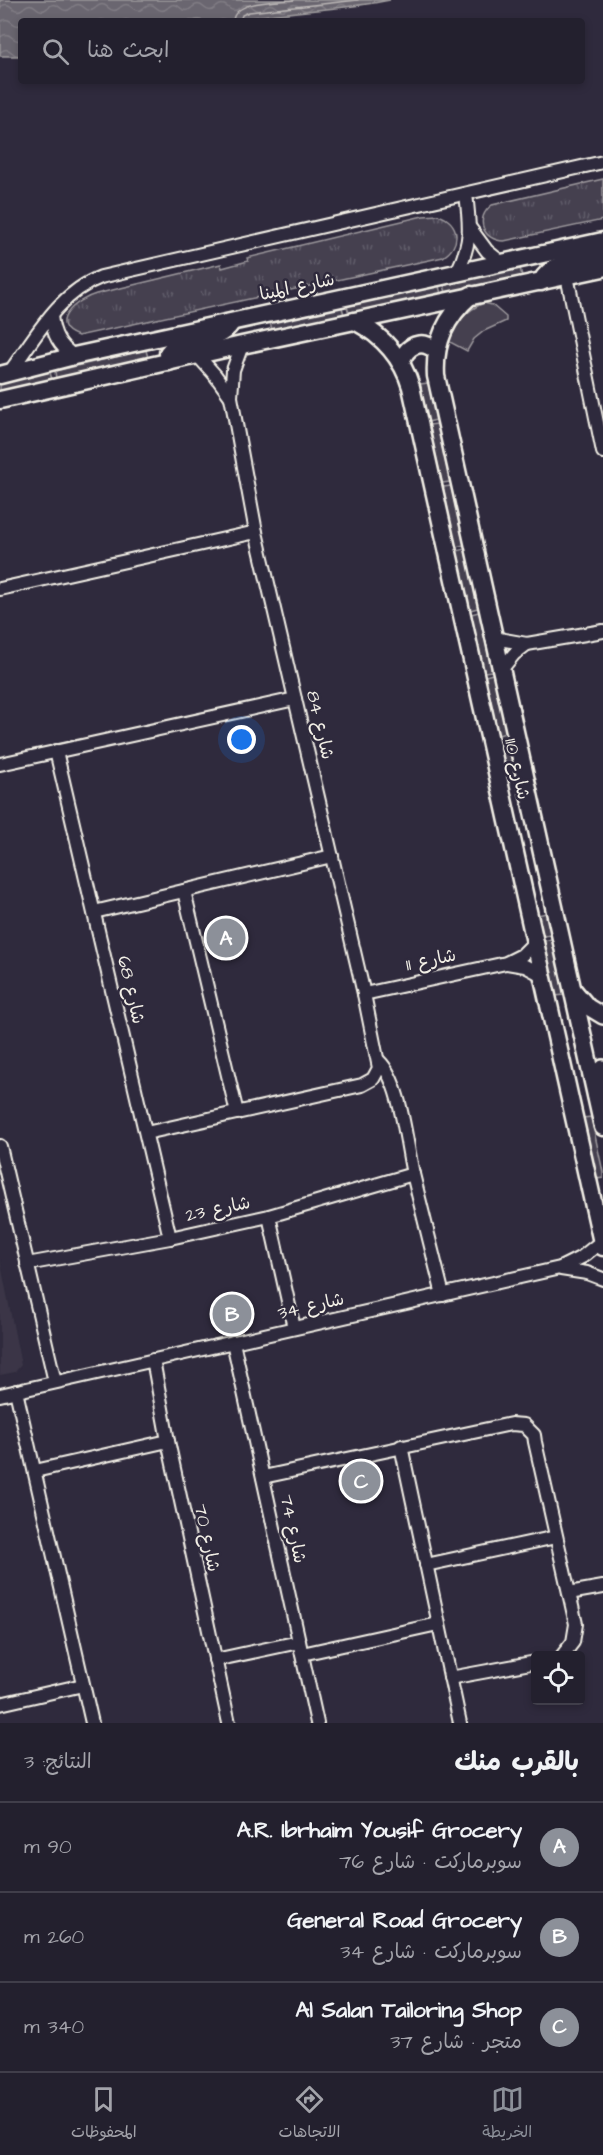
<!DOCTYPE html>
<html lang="ar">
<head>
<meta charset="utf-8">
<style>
	body { margin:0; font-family:"Architects Daughter","Playpen Sans Arabic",sans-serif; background:#2b2836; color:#f1f3f6; direction:rtl }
	.controls { position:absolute; right:18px; bottom:18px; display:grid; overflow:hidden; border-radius:6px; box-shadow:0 3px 9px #0003 }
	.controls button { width:54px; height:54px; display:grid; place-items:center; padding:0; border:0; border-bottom:2px solid #403e4a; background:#23202e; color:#f1f3f6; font:30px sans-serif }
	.you { position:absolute; left:242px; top:740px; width:21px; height:21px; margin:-15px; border:4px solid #fff; border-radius:50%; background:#1a73e8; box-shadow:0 0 0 9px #1a73e833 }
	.badge { display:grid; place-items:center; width:39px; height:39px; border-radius:50%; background:#8c9099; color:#fff; font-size:20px; font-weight:700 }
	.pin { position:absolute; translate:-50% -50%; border:3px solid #fff; box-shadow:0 2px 6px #0006 }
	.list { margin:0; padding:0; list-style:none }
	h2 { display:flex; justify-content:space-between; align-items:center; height:78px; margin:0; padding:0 24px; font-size:26px }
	h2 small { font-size:20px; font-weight:400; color:#a3a3aa }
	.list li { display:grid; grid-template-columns:39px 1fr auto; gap:18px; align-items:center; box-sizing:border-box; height:90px; padding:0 24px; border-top:2px solid #403e4a }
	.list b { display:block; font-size:22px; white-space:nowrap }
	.list p { margin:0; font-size:20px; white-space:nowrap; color:#a3a3aa }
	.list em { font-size:20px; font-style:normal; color:#a3a3aa }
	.icon { flex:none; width:33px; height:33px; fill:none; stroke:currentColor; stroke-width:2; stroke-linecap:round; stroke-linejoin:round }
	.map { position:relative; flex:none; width:603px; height:1723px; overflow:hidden; direction:ltr }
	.search { position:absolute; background:#23202e; box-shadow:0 3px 9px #0003; left:18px; right:18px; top:18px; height:66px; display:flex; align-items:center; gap:15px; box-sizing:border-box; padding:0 21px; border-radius:6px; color:#a3a3aa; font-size:22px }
	.sheet { height:348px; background:#23202e }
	nav { display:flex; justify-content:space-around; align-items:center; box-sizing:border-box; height:84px; border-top:2px solid #403e4a; background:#23202e; font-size:16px; color:#a3a3aa }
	nav a { display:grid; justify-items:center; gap:3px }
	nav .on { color:#8c9099 }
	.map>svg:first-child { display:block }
	.built { fill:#3b3647 }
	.grass { fill:#454050; stroke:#9c989c; stroke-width:1.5 }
	.park { fill:url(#park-tufts); stroke:#9c989c; stroke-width:1.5 }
	.water { fill:url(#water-waves); stroke:#a19ea0; stroke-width:1.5 }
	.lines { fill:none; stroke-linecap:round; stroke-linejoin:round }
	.shore { stroke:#bdb9b8; stroke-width:1.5 }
	.minor-casing { stroke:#f4f1e8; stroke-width:16 }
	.tertiary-casing { stroke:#f4f1e8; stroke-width:20 }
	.secondary-casing { stroke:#f4f1e8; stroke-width:21 }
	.minor { stroke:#2f2a3d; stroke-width:12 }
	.tertiary { stroke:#2f2a3d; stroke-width:15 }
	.secondary { stroke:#2f2a3d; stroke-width:16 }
	.labels { text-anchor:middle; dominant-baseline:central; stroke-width:5; stroke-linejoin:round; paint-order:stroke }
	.street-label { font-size:18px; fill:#f4f1e8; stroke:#2f2a3d }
</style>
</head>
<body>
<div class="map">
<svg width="603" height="1723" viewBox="0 0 603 1723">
	<defs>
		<pattern id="park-tufts" width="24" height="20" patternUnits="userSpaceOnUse" patternTransform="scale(1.5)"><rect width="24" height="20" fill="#454050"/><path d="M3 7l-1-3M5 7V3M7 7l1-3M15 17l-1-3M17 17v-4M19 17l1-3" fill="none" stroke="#605c69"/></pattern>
		<pattern id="water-waves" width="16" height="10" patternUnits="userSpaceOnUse" patternTransform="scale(1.5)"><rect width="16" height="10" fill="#6a6670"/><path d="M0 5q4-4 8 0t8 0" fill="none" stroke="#807c84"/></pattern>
	</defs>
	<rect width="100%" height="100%" fill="#2f2a3d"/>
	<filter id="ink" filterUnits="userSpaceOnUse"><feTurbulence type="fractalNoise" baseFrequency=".0167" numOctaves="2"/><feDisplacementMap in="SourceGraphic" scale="12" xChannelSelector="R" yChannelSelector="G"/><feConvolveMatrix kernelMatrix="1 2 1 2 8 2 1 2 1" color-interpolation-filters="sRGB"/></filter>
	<g filter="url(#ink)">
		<path class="built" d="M0,1260L21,1365L15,1372L0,1375Z"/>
		<g class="grass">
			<path d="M520,268L522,276L446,293L444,285Z"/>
			<path d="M439,286L441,294L349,314L347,306Z"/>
			<path d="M484,303L492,305L506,317V321L484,331L474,339L467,351L448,341C455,324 466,310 484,303Z"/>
			<path d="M342,307L344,315L272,330L270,322Z"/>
			<path d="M146,350L148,358L56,379L55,371Z"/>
			<path d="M50,372L52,380L0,391V383Z"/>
			<path d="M428,383L436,420L428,422L420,384Z"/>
			<path d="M437,424L450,482L442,483L429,425Z"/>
			<path d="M451,486L464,545L456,547L443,487Z"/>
			<path d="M465,549L478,608L470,610L457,551Z"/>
			<path d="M479,612L492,671L484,672L471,614Z"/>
			<path d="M493,674L506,733L498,735L485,676Z"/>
			<path d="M506,737L512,762L504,764L499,738Z"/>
			<path d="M546,913L551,935L543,936L538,915Z"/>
			<path d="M552,939L564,995L556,996L544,941Z"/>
			<path d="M591,1117L603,1172V1178L597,1179L583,1118Z"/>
		</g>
		<g class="park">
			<path d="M603,179V220L504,241C483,241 474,218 492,205Z"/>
			<path d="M438,215C460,222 462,245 443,257L78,336C45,324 78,299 96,294L221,264L222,268L248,261L247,258L423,216Z"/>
		</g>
		<path class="water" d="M0,0H390C338,11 285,10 233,21H21V56H0Z"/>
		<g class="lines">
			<g class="shore">
				<path d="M233,21C234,0 276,2 294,0"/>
				<path d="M240,21L242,15L249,12L358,0"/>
			</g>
			<defs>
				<g id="minor">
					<path d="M470,228L487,251L502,263"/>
					<path d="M457,272C472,242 470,226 466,194"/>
					<path d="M567,276L603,452"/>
					<path d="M51,316C53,334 59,346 74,356"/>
					<path d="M198,356L215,375L231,397"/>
					<path d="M9,373C35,338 58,293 101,277L603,162"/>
					<path d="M0,589L256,532"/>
					<path d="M494,638L527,644L603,631"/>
					<path d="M501,670L514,654L527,644"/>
					<path d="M56,751L170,1238"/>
					<path d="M0,764L295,699"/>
					<path d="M184,891L237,1113"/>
					<path d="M94,912L332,856"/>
					<path d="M507,963L525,966L542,975"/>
					<path d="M364,994L506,963L522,955L535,942"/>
					<path d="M379,1061C401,1082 406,1143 413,1174C423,1215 433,1255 443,1295"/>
					<path d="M146,1133L362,1085L373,1079L379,1068L364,994L256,532L231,397L233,370L242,345"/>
					<path d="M0,1146L55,1382"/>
					<path d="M269,1216L294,1328"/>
					<path d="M27,1264L170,1238L269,1216L413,1174"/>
					<path d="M561,1269L587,1273L603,1279"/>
					<path d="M233,1342L317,1723"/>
					<path d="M153,1360L168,1441L229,1723"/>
					<path d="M16,1391L92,1723"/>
					<path d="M0,1395L560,1268L582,1257L602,1241"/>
					<path d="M401,1446L460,1723"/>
					<path d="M35,1471L168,1441"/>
					<path d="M263,1477L511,1424L524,1425L534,1435L535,1442L576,1624L573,1642L562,1656"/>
					<path d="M426,1565L556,1537"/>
					<path d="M569,1593L603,1587"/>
					<path d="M302,1654L438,1624"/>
					<path d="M215,1660L299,1642"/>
					<path d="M450,1678L536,1662"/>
					<path d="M0,1704L83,1685"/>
				</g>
				<g id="tertiary">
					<path d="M572,988L588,1007L603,1016"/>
					<path d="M596,1096L603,1068"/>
				</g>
				<g id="secondary">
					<path d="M541,282C552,260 582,260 603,256"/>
					<path d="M471,295C446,317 434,342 436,376L603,1127"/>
					<path d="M355,321C383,336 402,357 411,387L603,1247"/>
					<path d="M169,362L168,353C181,335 215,348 232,322"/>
					<path d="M401,363C406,345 422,338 436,351"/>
					<path d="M0,375L74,356L603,241"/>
					<path d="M0,400L242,345L603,268"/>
				</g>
			</defs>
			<use href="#minor" class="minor-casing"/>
			<use href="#tertiary" class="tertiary-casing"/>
			<use href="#secondary" class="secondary-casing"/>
			<use href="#minor" class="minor"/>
			<use href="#tertiary" class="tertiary"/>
			<use href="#secondary" class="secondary"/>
		</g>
	</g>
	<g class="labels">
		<g class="street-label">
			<text transform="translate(297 287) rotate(-12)">شارع المينا</text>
			<text transform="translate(320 725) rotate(77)">شارع 84</text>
			<text transform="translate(517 769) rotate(77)">شارع 110</text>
			<text transform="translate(431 960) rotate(-12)">شارع 11</text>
			<text transform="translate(131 990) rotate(77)">شارع 68</text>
			<text transform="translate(218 1209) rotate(-12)">شارع 23</text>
			<text transform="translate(311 1306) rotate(-13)">شارع 34</text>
			<text transform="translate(293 1529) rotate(78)">شارع 74</text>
			<text transform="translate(207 1538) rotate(78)">شارع 70</text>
		</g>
	</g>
</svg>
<div class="controls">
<button><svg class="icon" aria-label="locate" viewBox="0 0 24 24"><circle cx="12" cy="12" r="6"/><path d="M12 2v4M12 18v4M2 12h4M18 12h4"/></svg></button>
</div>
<div class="you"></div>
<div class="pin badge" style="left:226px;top:938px">A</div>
<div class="pin badge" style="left:232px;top:1314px">B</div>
<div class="pin badge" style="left:361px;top:1481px">C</div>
<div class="search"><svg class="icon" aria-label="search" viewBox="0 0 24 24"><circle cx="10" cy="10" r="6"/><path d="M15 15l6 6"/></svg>ابحث هنا</div>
</div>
<section class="sheet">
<h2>بالقرب منك<small>النتائج: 3</small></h2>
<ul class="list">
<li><span class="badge">A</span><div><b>A.R. Ibrhaim Yousif Grocery</b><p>سوبرماركت · شارع 76</p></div><em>90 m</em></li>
<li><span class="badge">B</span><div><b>General Road Grocery</b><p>سوبرماركت · شارع 34</p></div><em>260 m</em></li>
<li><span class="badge">C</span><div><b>Al Salan Tailoring Shop</b><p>متجر · شارع 37</p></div><em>340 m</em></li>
</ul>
</section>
<nav>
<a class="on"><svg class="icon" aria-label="map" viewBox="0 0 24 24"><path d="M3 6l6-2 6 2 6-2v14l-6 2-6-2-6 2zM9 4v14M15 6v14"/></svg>الخريطة</a>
<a><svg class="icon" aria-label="directions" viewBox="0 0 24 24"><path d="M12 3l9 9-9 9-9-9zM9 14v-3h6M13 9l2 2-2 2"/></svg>الاتجاهات</a>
<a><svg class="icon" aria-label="saved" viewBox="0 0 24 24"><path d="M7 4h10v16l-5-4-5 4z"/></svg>المحفوظات</a>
</nav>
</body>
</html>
